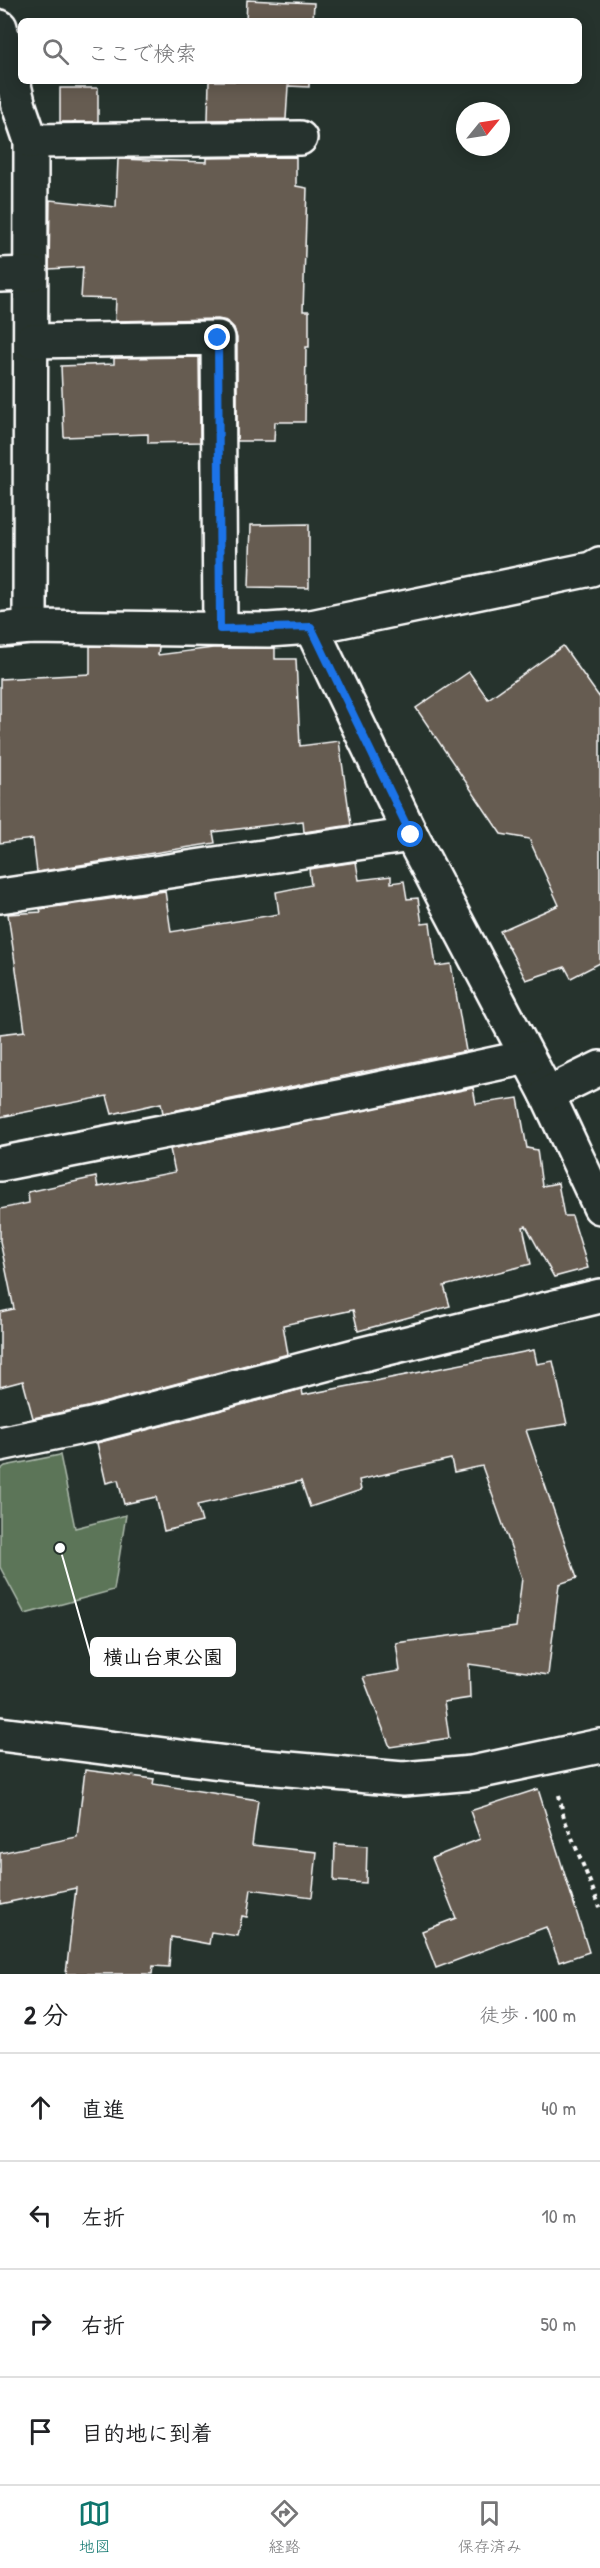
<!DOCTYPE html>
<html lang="ja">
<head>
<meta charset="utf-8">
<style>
	body { margin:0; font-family:"Patrick Hand","Klee One",sans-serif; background:#f6f6f6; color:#202124 }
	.compass { position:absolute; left:456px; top:102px; width:54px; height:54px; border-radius:50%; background:#fff; box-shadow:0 3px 15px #0003; rotate:60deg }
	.stop { position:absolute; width:18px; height:18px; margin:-14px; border:4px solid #1a73e8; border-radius:50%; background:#fff }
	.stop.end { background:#1a73e8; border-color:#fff; box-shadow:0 2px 6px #0008 }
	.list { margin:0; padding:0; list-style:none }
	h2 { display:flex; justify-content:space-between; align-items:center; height:78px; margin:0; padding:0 24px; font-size:26px }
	h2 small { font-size:20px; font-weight:400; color:#757577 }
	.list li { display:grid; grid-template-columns:39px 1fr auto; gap:18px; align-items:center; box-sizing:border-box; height:108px; padding:0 24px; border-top:2px solid #e0e0e0 }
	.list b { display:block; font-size:22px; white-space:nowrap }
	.list em { font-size:20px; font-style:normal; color:#757577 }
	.icon { flex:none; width:33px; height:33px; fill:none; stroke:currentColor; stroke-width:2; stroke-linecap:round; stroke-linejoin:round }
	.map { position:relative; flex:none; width:600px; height:1974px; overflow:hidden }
	.search { position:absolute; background:#fff; box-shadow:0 3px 15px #0003; left:18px; right:18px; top:18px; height:66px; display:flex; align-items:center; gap:15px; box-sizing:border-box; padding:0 21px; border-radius:9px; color:#757577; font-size:22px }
	.sheet { height:510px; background:#fff }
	nav { display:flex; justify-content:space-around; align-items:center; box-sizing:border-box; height:84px; border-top:2px solid #e0e0e0; background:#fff; font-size:16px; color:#757577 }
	nav a { display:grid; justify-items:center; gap:3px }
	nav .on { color:#0f766e }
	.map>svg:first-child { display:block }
	.green { fill:#5b7459; stroke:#adbaac; stroke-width:1.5 }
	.building { fill:#665b51; stroke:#fff; stroke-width:1.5 }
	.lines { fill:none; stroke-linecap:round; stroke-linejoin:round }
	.street-casing { stroke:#fff; stroke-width:38 }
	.path { stroke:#fff; stroke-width:4; stroke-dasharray:4.5 4.5; stroke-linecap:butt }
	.street { stroke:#26332d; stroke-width:33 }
	.route { stroke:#1a73e8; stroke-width:8 }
	.leader { fill:none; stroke:#fff; stroke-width:2 }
	.callout-dot { fill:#fff; stroke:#26332d; stroke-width:2 }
	.callout { fill:#fff; stroke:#fff; stroke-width:2 }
	.callout-label { font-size:20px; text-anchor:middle; font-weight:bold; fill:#111 }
</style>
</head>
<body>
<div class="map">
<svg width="600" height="1974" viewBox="0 0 600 1974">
	<rect width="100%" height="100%" fill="#26332d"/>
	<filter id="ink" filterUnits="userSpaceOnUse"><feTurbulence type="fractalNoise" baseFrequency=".0167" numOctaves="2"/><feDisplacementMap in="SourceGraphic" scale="12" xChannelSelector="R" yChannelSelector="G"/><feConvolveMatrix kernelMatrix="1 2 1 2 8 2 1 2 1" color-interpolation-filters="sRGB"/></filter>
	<g filter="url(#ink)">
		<path class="green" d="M60,1455L75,1528L126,1515L114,1590L25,1614L0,1567V1470L5,1466Z"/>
		<g class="building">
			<path d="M247,0L314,3L313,21H246Z"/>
			<path d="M209,81H309V87L288,86L286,119L208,120Z"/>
			<rect x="60" y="88" width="38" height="34"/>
			<path d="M296,157V186L307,188L303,311H309V347H306L305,422H275L274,441H237V338L234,328L227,321L218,319L115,321L116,299L81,298L83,267L49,269L50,200L116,207L118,159L207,162V158Z"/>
			<path d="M199,357L200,442L148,443V434L64,437L61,366L114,364V358Z"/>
			<path d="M309,524V588L249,587L251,525Z"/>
			<path d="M90,646L159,647L158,655L213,648H275V659H296L300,746L339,741L351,825L304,832L303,821L213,832L215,843L37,872L33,839L0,843V679L90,674Z"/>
			<path d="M563,646L600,698V963L571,978L565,967L526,980L500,931L559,905L529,839L501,834L416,708L469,672L488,699Z"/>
			<path d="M356,862L359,880L391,876V883L404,881L407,899L418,898L422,924L430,923L436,966L451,964L466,1051L163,1113L161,1103L112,1114L107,1096L0,1117V1034L25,1031L8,914L41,912L40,909L165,891L171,932L279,914L276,892L311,885L309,869Z"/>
			<path d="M473,1088L476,1104L518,1098L527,1148L537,1150L542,1186L558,1183L564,1216H572L588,1268L554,1277L526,1226L523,1227L531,1264L444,1286L450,1306L358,1331L353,1310L283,1325L288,1354L88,1407L33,1418L23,1381L0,1387V1312L14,1309L0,1241V1209L29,1203L28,1192L96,1177L98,1187L175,1172L170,1149Z"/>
			<path d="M534,1350L537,1364L553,1361L567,1424L526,1430L577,1578L559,1584L548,1675L469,1664L470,1698L444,1702L449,1738L390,1747L363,1677L400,1671L396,1643L516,1627L522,1578L482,1466L454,1472L451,1459L359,1480L361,1490L310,1507L301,1481L197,1505L202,1522L164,1531L156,1497L124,1504L118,1480L106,1483L97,1443L302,1389L303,1395Z"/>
			<path d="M85,1770L154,1779L153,1784L258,1800L252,1845L317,1852L312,1897L251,1889L247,1917L242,1916L238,1936L211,1932L209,1944L171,1937L169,1967L153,1966L152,1974H66L76,1888L0,1904V1853L77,1837Z"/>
			<path d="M538,1789L589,1952L559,1962L546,1927L436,1968L422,1931L456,1918L432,1858L480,1839L470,1811Z"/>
			<path d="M335,1844L367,1846L366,1883L334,1881Z"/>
		</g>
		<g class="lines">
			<defs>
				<g id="street">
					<path d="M0,27L19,106L31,141L30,627"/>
					<path d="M31,141L300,138"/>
					<path d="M0,275L31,274"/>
					<path d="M31,341L218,338L220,629"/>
					<path d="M311,627L411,835L547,1094L600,1207"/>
					<path d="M0,630L30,627L268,630L311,627L591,569L600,564"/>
					<path d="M0,896L411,835"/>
					<path d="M547,1094L600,1068"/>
					<path d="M0,1164L364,1092L527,1057"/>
					<path d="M0,1444L92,1425L359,1355L600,1296"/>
					<path d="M0,1734L243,1765L403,1779L472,1773L600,1746"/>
				</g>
			</defs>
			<use href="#street" class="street-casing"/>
			<path class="path" d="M559,1795L564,1818L600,1907"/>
			<use href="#street" class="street"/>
		</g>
	</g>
	<g class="lines" filter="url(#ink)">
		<path class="route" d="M218,338L220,629L311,627L411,835"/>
	</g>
	<path class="leader" d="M60 1548L91 1657"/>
	<circle class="callout-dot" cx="60" cy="1548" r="6"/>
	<rect class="callout" x="91" y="1638" width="144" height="38" rx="6"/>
	<g class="callout-label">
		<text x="163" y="1664">横山台東公園</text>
	</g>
</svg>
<svg class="compass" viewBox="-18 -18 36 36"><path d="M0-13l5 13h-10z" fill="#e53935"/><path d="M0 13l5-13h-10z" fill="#757577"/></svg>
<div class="stop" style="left:411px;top:835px"></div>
<div class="stop end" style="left:218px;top:338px"></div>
<div class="search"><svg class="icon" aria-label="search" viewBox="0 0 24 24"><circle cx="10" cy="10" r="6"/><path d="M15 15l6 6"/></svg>ここで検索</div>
</div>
<section class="sheet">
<h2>2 分<small>徒歩 · 100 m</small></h2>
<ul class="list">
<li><svg class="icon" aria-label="ahead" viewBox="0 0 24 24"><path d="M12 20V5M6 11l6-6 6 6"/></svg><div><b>直進</b></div><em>40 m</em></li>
<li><svg class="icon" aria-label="left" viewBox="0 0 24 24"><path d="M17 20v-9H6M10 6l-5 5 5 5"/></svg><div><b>左折</b></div><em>10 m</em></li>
<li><svg class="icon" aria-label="right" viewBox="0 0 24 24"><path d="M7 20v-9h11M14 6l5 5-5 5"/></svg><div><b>右折</b></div><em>50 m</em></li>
<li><svg class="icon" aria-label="arrive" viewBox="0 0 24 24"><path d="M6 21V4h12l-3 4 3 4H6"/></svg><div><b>目的地に到着</b></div></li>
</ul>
</section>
<nav>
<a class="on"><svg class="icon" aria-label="map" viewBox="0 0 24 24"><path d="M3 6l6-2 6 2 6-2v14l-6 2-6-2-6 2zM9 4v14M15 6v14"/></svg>地図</a>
<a><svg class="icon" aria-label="directions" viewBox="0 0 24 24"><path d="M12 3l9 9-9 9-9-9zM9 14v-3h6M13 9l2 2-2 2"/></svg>経路</a>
<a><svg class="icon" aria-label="saved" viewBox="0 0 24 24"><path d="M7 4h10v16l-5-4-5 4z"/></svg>保存済み</a>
</nav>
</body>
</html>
